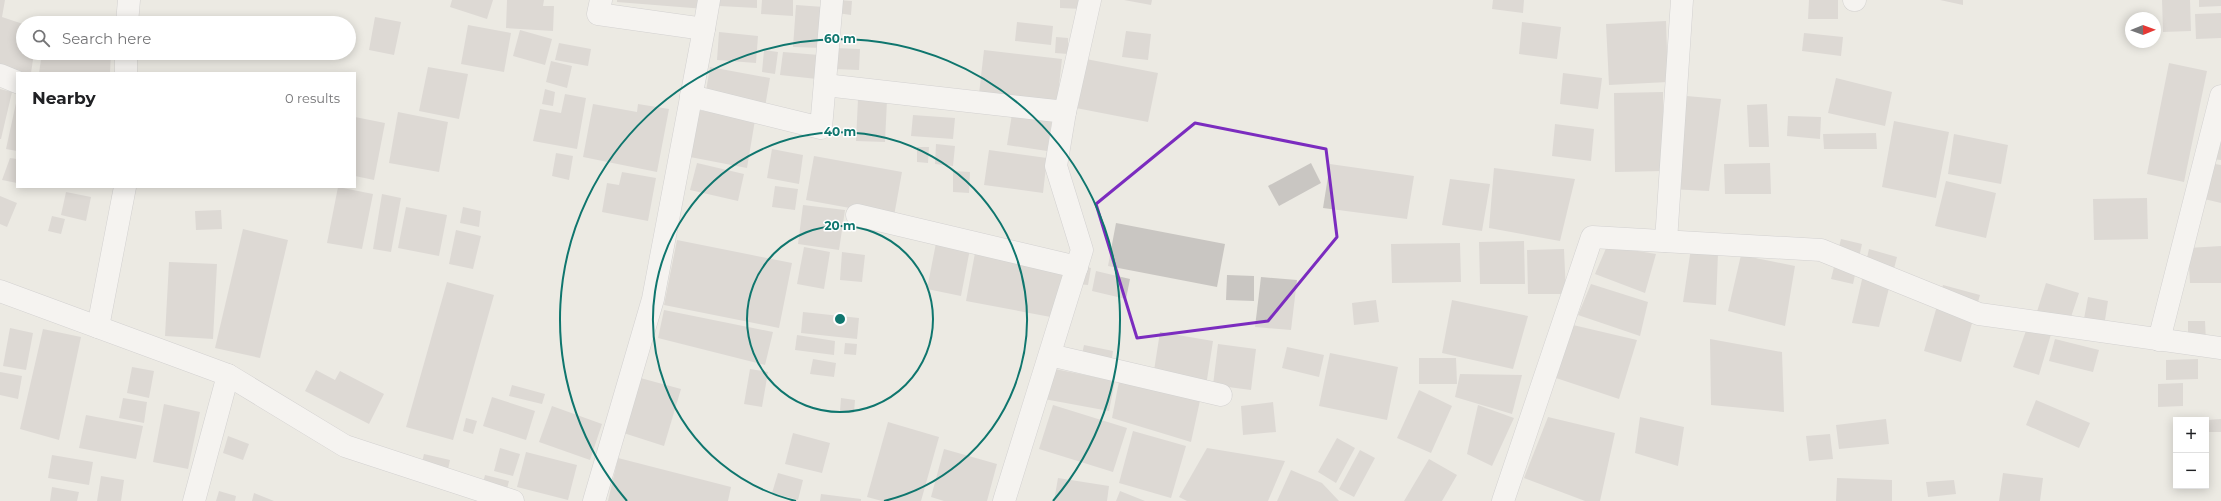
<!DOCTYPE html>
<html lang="en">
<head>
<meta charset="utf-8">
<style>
	body { margin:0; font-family:Montserrat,sans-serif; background:#f2f2f2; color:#202124 }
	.controls { position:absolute; right:12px; bottom:12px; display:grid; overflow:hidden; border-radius:0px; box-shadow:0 2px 10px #0003 }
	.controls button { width:36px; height:36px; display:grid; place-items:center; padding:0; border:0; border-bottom:1px solid #e0e0e0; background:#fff; color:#202124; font:20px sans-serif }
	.compass { position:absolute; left:2125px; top:12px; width:36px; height:36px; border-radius:50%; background:#fff; box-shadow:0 2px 10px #0003; rotate:89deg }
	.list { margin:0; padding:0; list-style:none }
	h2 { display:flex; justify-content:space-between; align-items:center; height:52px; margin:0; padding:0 16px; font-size:17px }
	h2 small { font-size:13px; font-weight:400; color:#757577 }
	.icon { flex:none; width:22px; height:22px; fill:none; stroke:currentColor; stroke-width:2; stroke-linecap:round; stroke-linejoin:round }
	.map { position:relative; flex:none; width:2221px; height:501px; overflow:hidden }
	.search { position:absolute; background:#fff; box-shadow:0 2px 10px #0003; left:16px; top:16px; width:340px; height:44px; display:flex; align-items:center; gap:10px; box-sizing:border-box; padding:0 14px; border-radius:22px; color:#757577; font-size:15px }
	.panel { position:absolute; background:#fff; box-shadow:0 2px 10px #0003; left:16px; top:72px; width:340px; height:116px; border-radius:0px }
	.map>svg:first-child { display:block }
	.building { fill:#c9c6c2 }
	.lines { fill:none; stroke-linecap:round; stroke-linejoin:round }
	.minor-casing { stroke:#b3b5b9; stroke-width:23 }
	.minor { stroke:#fff; stroke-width:22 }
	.marked { fill:none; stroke:#7b2cbf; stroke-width:3; stroke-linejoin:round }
	.ring { fill:none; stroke:#0f766e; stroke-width:2 }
	.centre { fill:#0f766e; stroke:#fff; stroke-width:2 }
	.ring-label { font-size:12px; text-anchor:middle; font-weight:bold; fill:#0f766e; stroke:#fff; stroke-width:3; stroke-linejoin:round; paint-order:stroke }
</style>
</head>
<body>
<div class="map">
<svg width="2221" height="501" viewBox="0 0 2221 501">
	<rect width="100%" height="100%" fill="#eceae3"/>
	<g class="building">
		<path d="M0,0H5L2,17L23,24V53H34L31,73L0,74Z"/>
		<path d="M452,0H493L487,19L450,7Z"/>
		<path d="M507,0H544L543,6H554L553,31L506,28Z"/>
		<path d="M617,0H705V9L617,2Z"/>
		<path d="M719,0H757V8L719,6Z"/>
		<path d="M762,0H793V16L761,14Z"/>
		<path d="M838,0L852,1L851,15L837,13Z"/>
		<path d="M1060,0H1083L1082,9L1060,8Z"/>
		<path d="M1124,0H1152L1151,5Z"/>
		<path d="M1493,0H1524L1523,13L1492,9Z"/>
		<path d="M1809,0H1838V19H1808Z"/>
		<path d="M1940,0H1963V5Z"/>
		<path d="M2162,0H2190L2191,31L2163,32Z"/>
		<path d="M2199,0H2221V6L2199,7Z"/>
		<path d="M796,5L824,7L822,48L793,47Z"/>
		<path d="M2221,13V38L2196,39L2195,14Z"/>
		<path d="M375,17L401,22L394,55L369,50Z"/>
		<path d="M1666,21L1668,82L1609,85L1606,24Z"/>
		<path d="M1017,22L1053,26L1051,45L1015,41Z"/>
		<path d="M1522,22L1561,27L1557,59L1519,54Z"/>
		<path d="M468,25L511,33L504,72L461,64Z"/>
		<path d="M520,30L552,39L545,65L513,56Z"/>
		<path d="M1126,31L1151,34L1148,60L1122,57Z"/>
		<path d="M719,32L758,36L756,63L717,60Z"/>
		<path d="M1804,33L1843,37L1841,56L1802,51Z"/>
		<path d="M1056,37L1068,38V54L1055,53Z"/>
		<path d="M559,43L591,49L588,66L555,60Z"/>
		<path d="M835,48L860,49L859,70L834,69Z"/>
		<path d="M764,50L778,52L775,74L762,72Z"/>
		<path d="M984,50L1062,59L1057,103L979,94Z"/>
		<path d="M783,52L819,55L817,79L780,75Z"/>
		<path d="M42,53H111L110,73H39Z"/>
		<path d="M1086,59L1158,73L1148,122L1076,108Z"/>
		<path d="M551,61L572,66L567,88L546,82Z"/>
		<path d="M2169,63L2207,71L2184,182L2147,174Z"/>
		<path d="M428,67L468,74L459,119L419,111Z"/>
		<path d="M710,67L770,78L765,107L705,97Z"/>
		<path d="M1563,73L1602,78L1598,109L1560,104Z"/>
		<path d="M1836,78L1892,92L1885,126L1828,113Z"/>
		<path d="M0,89L12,92L1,139H0Z"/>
		<path d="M545,89L555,92L553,106L542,104Z"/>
		<path d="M1663,92V171L1615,172L1614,93Z"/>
		<path d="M565,94L586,98L577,149L533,141L540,109L561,113Z"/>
		<path d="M1675,95L1721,99L1709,191L1669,189Z"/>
		<path d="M858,99L887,100L885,142L856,141Z"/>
		<path d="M16,103H17V151L6,149Z"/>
		<path d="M593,104L637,112L638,104L669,109L657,172L583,157Z"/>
		<path d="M1767,104L1769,147H1749L1747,105Z"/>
		<path d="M698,110L755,120L747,168L690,157Z"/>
		<path d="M398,112L448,122L439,172L389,163Z"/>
		<path d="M1012,114L1052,120L1047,151L1007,145Z"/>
		<path d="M913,115L955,118L953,139L911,136Z"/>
		<path d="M1788,116L1821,117L1820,139L1787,136Z"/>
		<path d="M355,117L385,123L374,180L355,176Z"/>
		<path d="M2221,120V160L2212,159Z"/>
		<path d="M1894,121L1949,132L1936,198L1882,187Z"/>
		<path d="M1555,124L1594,129L1591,161L1552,156Z"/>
		<path d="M1876,133L1877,149H1824L1823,134Z"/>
		<path d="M1954,134L2008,145L2001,184L1948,174Z"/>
		<path d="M936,144L955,146L953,166L935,164Z"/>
		<path d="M917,147H929L928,163L917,162Z"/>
		<path d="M772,149L803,155L799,184L767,178Z"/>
		<path d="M989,150L1047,158L1043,193L984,185Z"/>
		<path d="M556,153L573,156L569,180L552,176Z"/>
		<path d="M814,156L902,172L894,216L806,200Z"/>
		<path d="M10,158L17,159V183L2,180Z"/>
		<path d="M697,163L744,174L738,201L690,190Z"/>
		<path d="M1311,163L1321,183L1279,206L1268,186Z"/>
		<path d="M1770,163L1771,194H1725L1724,164Z"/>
		<path d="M2209,163L2221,165V203L2200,198Z"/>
		<path d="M1330,164L1414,176L1407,219L1323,208Z"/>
		<path d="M1494,168L1575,179L1560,241L1489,228Z"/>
		<path d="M953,171L970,172L969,193L953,192Z"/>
		<path d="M622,172L656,178L648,221L602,212L607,183L619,185Z"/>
		<path d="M1450,179L1490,184L1482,231L1442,225Z"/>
		<path d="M1946,181L1996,193L1986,238L1935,226Z"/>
		<path d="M775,186L798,189L795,210L772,207Z"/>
		<path d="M338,187L373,194L362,249L327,243Z"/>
		<path d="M66,192L91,197L86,221L61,215Z"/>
		<path d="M382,194L401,198L391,252L373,249Z"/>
		<path d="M0,196L17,203L7,227L0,224Z"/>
		<path d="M2147,198L2148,239L2094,240L2093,199Z"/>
		<path d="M803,205L845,210L839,250L798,244Z"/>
		<path d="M406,207L447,215L439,256L398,248Z"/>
		<path d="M463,207L481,211L479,227L460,223Z"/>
		<path d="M221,210L222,229L196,230L195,211Z"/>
		<path d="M52,216L65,219L61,234L48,231Z"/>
		<path d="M1116,223L1225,244L1217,287L1108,266Z"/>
		<path d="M243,229L288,240L260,358L215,348Z"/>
		<path d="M456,230L481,236L473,269L449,264Z"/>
		<path d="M1841,239L1862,244L1853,284L1831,279Z"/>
		<path d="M677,240L792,263L779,328L664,305Z"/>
		<path d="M1524,241L1525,284H1480L1479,242Z"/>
		<path d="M936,243L970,249L961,296L927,289Z"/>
		<path d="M1460,243L1461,282L1392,283L1391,244Z"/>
		<path d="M1607,246L1656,254L1645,293L1595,274Z"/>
		<path d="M2221,246V283H2190L2188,248Z"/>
		<path d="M804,247L830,252L824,289L797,284Z"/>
		<path d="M1691,248L1718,253L1716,305L1683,302Z"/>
		<path d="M1564,249L1566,294H1528L1527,250Z"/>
		<path d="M1869,249L1897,257L1879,327L1852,323Z"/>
		<path d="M842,252L865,255L862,282L840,280Z"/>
		<path d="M975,253L1065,270L1056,318L966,301Z"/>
		<path d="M1741,255L1795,266L1785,326L1728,311Z"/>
		<path d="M169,262L217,264L213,339L165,336Z"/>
		<path d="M1081,266L1091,268L1088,285L1078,284Z"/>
		<path d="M1096,271L1130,279L1126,299L1092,291Z"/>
		<path d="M1227,275L1254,276V301L1226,300Z"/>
		<path d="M1261,277L1297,280L1291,330L1255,327Z"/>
		<path d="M447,282L494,295L453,440L406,427Z"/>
		<path d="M2046,283L2079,293L2066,332L2034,321Z"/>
		<path d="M1591,284L1648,302L1640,336L1578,315Z"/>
		<path d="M1943,285L1980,295L1961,362L1924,351Z"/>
		<path d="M2088,297L2108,301L2102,339L2081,335Z"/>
		<path d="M1376,300L1379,322L1354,325L1352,303Z"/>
		<path d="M1452,300L1528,316L1513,369L1442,353Z"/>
		<path d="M664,310L773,332L765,365L658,338Z"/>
		<path d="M803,312L859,318L857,339L801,333Z"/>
		<path d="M2188,321H2205L2206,342H2188Z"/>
		<path d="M1573,325L1637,340L1619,399L1556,378Z"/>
		<path d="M2028,325L2052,331L2039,375L2013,367Z"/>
		<path d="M10,328L33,333L26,370L3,366Z"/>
		<path d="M43,329L81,337L59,440L20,429Z"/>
		<path d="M1160,332L1213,341L1206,386L1153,377Z"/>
		<path d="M797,335L835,341L834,355L795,350Z"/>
		<path d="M1710,339L1782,352L1784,412L1711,405Z"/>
		<path d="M2055,339L2099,350L2093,372L2049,361Z"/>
		<path d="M845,343L857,344L856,355L844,354Z"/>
		<path d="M1218,344L1256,349L1251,390L1213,385Z"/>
		<path d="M1084,345L1113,351L1111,364L1081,359Z"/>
		<path d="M1287,347L1324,355L1319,377L1282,368Z"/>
		<path d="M1330,353L1398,367L1387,420L1319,406Z"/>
		<path d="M1419,358H1456L1457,384H1419Z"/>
		<path d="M813,359L836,363L834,377L810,374Z"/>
		<path d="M2198,359V379L2166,380V360Z"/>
		<path d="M132,367L154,371L149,398L127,393Z"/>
		<path d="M1050,368L1115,381L1109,411L1044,399Z"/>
		<path d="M750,369L768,372L762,407L744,404Z"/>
		<path d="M316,370L335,380L340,371L384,394L369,424L305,391Z"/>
		<path d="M0,372L22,376L18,399L0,395Z"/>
		<path d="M622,373L681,389L664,446L608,428Z"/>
		<path d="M1460,374L1522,375L1512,414L1455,397Z"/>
		<path d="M1120,376L1201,396L1191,442L1112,418Z"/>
		<path d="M2183,383V406L2158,407V384Z"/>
		<path d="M512,385L545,394L542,404L509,396Z"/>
		<path d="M1419,390L1452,406L1431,453L1397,438Z"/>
		<path d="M492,397L535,411L526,440L483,426Z"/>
		<path d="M123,398L147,402L144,423L119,418Z"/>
		<path d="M841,398L855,400L854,413L840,411Z"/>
		<path d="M2036,400L2090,423L2079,448L2026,425Z"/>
		<path d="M1273,402L1276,432L1243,435L1241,406Z"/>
		<path d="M164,404L200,412L188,469L153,462Z"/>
		<path d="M1053,405L1127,428L1113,472L1039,449Z"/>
		<path d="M1478,405L1514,418L1492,466L1467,454Z"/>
		<path d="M552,406L602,424L590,460L539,442Z"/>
		<path d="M86,415L143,426L136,459L79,448Z"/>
		<path d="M1548,417L1615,433L1600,501H1585L1524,478Z"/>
		<path d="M1640,417L1684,427L1678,466L1635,453Z"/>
		<path d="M466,418L477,421L473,434L463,431Z"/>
		<path d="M1886,419L1889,444L1839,449L1836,425Z"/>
		<path d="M2221,419V432H2206V420Z"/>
		<path d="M888,422L939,437L921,501H882L867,497Z"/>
		<path d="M1133,431L1186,446L1171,498L1119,483Z"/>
		<path d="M793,433L830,443L822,473L785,464Z"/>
		<path d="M1830,434L1833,459L1809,461L1806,436Z"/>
		<path d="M228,436L249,444L243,460L223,453Z"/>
		<path d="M1337,438L1355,448L1336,483L1318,472Z"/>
		<path d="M500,448L520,454L513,476L494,471Z"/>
		<path d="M1207,448L1285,461L1268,501H1187L1179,497Z"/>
		<path d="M944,449L997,464L987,501H944L931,497Z"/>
		<path d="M1360,450L1375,458L1354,497L1339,489Z"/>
		<path d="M526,452L577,465L568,500L517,487Z"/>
		<path d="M424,454L450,460L447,474L421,467Z"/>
		<path d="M52,455L93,462L89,485L48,478Z"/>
		<path d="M618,458L731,487L728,501H608Z"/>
		<path d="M1429,459L1457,475L1442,501H1404Z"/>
		<path d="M1291,470L1322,483L1339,501H1277Z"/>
		<path d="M778,473L803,480L798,500L772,493Z"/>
		<path d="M2003,473L2043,478L2040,501H1999Z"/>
		<path d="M485,475L509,481L506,493L482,487Z"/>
		<path d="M101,476L124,480L121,501H97Z"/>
		<path d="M1058,478L1109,486L1107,501H1054Z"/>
		<path d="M1837,478L1892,480V501H1836Z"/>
		<path d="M1954,480L1956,494L1928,497L1926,482Z"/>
		<path d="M52,487L79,492L77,501H50Z"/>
		<path d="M219,491L236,496L235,501H216Z"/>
		<path d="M1120,491L1145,501H1116Z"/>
		<path d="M254,493L274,501H252Z"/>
		<path d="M821,494L861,499V501H820Z"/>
	</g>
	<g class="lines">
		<defs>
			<g id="minor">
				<path d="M601,0L598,14L704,29L709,0"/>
				<path d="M1854,0H1855"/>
				<path d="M127,23L129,0"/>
				<path d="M126,73V53"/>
				<path d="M0,75L17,82"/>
				<path d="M825,85L1065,112L1090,0"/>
				<path d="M691,96L821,128L832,0"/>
				<path d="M857,215L1077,267"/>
				<path d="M1666,241L1682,0"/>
				<path d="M0,291L228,375L345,446L513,501"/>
				<path d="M98,327L125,187"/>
				<path d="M2159,340L2221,96"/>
				<path d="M1050,355L1221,395"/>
				<path d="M194,501L228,375"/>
				<path d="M594,501L653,299L704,29"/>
				<path d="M1004,501L1082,250L1056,166L1065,112"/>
				<path d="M1503,501L1592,237L1821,250L1979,314L2221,348"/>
			</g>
		</defs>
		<use href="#minor" class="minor-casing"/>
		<use href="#minor" class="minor"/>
	</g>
	<path d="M0 0H2221V501H0ZM1195,123L1326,149L1337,237L1268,321L1137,338L1096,204Z" fill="#eceae3" fill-opacity=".55" fill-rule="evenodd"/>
	<path class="marked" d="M1195,123L1326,149L1337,237L1268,321L1137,338L1096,204Z"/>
	<g class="ring">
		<circle cx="840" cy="319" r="93"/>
		<path d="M796 501A187 187 0 1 1 884 501"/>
		<path d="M627 501A280 280 0 1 1 1053 501"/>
	</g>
	<circle cx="840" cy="319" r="6" class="centre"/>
	<g class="ring-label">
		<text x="840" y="43">60 m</text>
		<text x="840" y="136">40 m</text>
		<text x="840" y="230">20 m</text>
	</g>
</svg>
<div class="controls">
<button>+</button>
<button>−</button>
</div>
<svg class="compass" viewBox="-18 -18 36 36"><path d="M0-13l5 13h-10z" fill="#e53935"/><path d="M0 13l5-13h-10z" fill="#757577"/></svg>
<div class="search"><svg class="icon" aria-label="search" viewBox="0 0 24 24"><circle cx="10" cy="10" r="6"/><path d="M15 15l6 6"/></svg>Search here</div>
<section class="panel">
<h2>Nearby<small>0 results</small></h2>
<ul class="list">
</ul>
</section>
</div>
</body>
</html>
